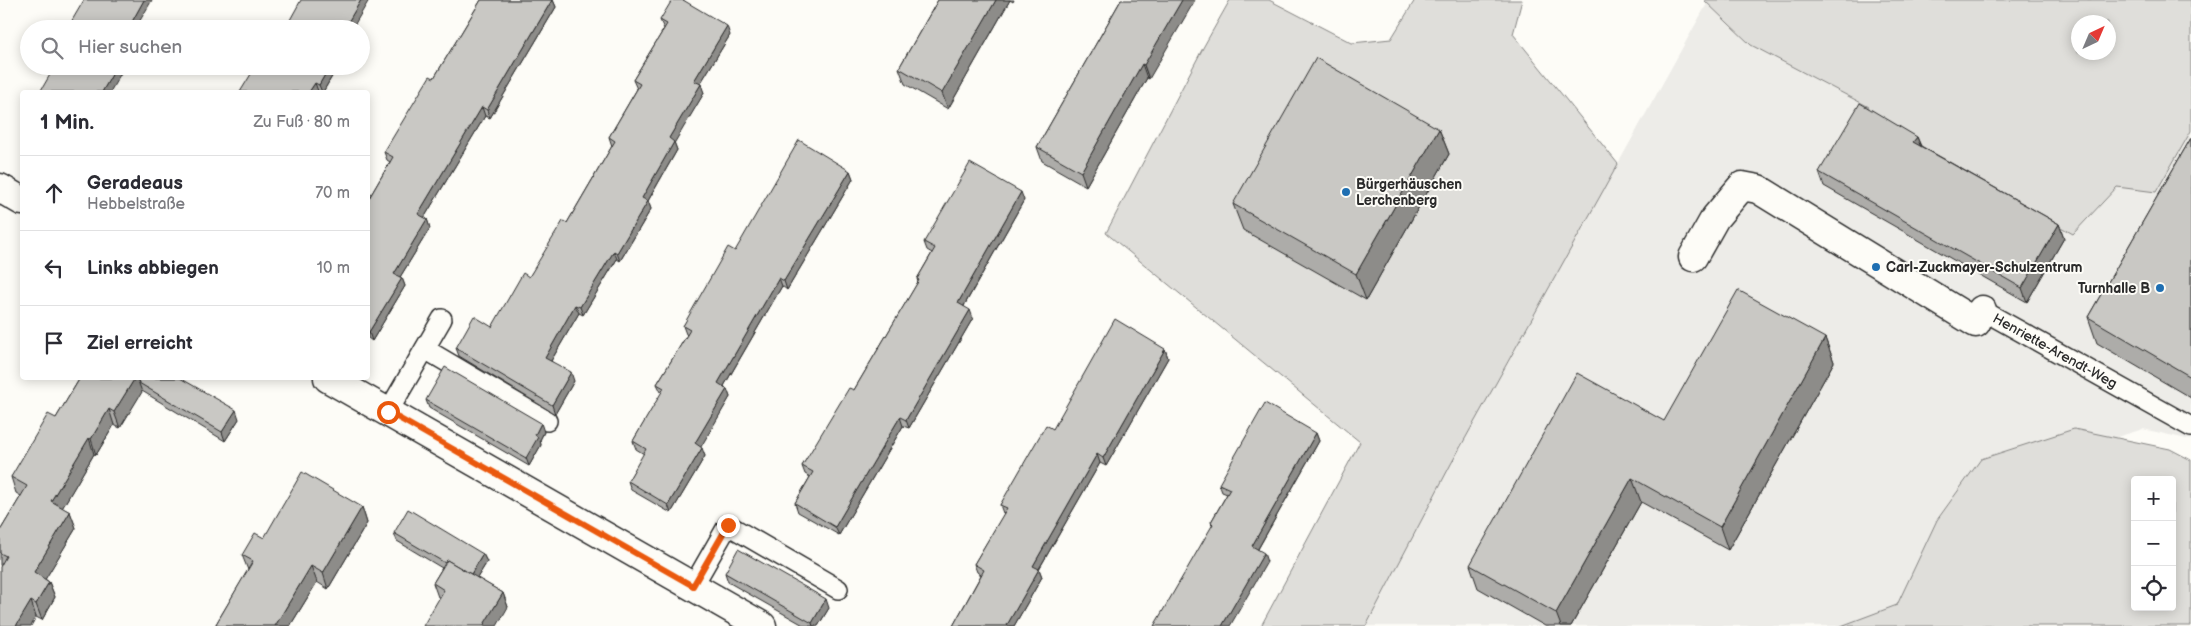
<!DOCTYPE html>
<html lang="de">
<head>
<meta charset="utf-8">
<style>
	body { margin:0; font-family:"Balsamiq Sans",sans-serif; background:#f7f7f7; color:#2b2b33 }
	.controls { position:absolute; right:15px; bottom:15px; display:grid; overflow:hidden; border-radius:5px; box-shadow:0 2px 12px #0003 }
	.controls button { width:45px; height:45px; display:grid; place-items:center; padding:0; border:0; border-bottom:1px solid #e1e1e2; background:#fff; color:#2b2b33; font:25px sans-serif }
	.compass { position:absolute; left:2071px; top:15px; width:45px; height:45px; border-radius:50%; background:#fff; box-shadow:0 2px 12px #0003; rotate:44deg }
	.stop { position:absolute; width:15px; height:15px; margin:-11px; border:4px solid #ea580c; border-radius:50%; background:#fff }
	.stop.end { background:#ea580c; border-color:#fff; box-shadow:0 1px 5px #0008 }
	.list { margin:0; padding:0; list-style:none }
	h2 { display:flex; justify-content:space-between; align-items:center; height:65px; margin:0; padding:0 20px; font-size:21px }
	h2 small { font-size:16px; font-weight:400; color:#7c7c81 }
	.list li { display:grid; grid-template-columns:32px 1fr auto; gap:15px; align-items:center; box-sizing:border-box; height:75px; padding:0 20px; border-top:1px solid #e1e1e2 }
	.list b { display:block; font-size:19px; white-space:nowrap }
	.list p { margin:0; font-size:16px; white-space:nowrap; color:#7c7c81 }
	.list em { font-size:16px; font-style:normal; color:#7c7c81 }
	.icon { flex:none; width:28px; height:28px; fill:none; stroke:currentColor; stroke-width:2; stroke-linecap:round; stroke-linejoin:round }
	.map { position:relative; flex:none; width:2191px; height:626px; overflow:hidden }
	.search { position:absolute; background:#fff; box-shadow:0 2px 12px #0003; left:20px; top:20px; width:350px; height:55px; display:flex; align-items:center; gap:12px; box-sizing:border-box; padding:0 18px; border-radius:28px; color:#7c7c81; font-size:19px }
	.panel { position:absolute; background:#fff; box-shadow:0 2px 12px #0003; left:20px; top:90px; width:350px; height:290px; border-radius:5px }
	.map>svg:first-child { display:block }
	.built { fill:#edece8 }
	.green { fill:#dfdeda; stroke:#858482; fill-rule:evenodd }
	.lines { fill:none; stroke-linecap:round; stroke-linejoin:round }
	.lane-casing { stroke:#2b2b2b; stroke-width:22 }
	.street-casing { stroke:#2b2b2b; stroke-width:31 }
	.secondary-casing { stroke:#2b2b2b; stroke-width:31 }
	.lane { stroke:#fdfcf7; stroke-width:19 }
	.street { stroke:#fdfcf7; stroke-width:28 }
	.secondary { stroke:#fdfcf7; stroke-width:28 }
	.wall { fill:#adaca9; stroke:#2b2b2b }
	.shaded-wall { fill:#8d8c89; stroke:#2b2b2b }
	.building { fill:#c9c8c4; stroke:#2b2b2b }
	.route { stroke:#ea580c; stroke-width:6 }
	.poi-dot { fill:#1f6fb2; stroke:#fdfcf7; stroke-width:2 }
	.labels { text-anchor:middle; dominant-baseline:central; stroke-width:4; stroke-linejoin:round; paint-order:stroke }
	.poi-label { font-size:14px; font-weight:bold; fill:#2b2b2b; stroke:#fdfcf7; text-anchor:start }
	.street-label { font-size:14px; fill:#2b2b2b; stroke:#fdfcf7 }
</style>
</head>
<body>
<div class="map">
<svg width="2191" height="626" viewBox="0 0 2191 626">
	<rect width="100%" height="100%" fill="#fdfcf7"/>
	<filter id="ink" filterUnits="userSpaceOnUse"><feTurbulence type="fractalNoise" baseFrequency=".02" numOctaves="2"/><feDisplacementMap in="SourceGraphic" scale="10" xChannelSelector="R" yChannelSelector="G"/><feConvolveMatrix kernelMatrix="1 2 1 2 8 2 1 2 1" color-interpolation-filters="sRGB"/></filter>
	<g filter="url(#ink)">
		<path class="built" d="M1709,0L2078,52L2191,105V440L2143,429L1978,480L1943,626H1351L1451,464Z"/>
		<g class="green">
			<path d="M1230,0H1269L1352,43L1391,39L1415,0H1522L1513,34L1618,164L1451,464L1366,626H1261L1360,442L1106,233L1204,46Z"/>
			<path d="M1704,0H2191V131L2156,192L2117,187L2073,234L1865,116L1869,107L1751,45ZM2078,22H2108V52H2078Z"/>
			<path d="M2074,429L2170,449L2191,460V626H1841L1897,605L1937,520L1981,459ZM2135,480H2172V607H2135Z"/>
		</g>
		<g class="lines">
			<defs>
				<g id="lane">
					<path d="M1982,310L2191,427"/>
					<path d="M425,349L547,421"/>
					<path d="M388,412L442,319"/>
					<path d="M693,586L728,525L838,589"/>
				</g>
				<path id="street" d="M1693,257L1715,218L1742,186L1758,189L1976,323L1982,310"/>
				<g id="secondary">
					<path d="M0,188L22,201"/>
					<path d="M328,378L762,626"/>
				</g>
			</defs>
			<use href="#lane" class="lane-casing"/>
			<use href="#street" class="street-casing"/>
			<use href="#secondary" class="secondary-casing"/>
			<use href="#lane" class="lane"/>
			<use href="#street" class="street"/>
			<use href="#secondary" class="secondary"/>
		</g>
		<g class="wall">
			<path d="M481,0H553L556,7L490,118L485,116L424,218L427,219L430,228L400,277L402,278L405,286L372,341L368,338V200L390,162L387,160L384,152L434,78Z"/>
			<path d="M938,0H1014L1013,2L1010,0L948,109L905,84L899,68Z"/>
			<path d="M1121,0L1149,79L1147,78L1086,186L1042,161L1037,147Z"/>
			<path d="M660,20L730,35L700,84L704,93L674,142L677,150L648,201L651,209L620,261L617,259L583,315L579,313L551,361L574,381L555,414L459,356L456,348L492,327L529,277L567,223L612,146L609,137L637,89L633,80L664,29Z"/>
			<path d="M338,66L323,92H320L318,91L240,92Z"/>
			<path d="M1439,129L1449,154L1366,300L1243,230L1233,204Z"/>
			<path d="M1917,137L1921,146L2059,224L2064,238L2027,302L1824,186L1819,172Z"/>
			<path d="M2191,138V398L2097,343L2088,317Z"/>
			<path d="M850,171L853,179L787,290L782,286L724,386L727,389L730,397L700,447L705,456L671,513L631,490L628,481L644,454L636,449L633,441L662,393L661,392L657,384L687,335L686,334L683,326L735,251Z"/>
			<path d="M1024,200L964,306L973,318L909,428L903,426L839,535L798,512L795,503L810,477L805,474L802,466L854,390L918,282L917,279L932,253L927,250L924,242Z"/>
			<path d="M1825,338L1834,362L1728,550L1641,502L1571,626H1545L1478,588L1470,565L1664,421Z"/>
			<path d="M1165,349L1168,358L1106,466L1100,463L1039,569L1042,577L1014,626H953L981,575L977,572L974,564L1004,514L1003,513L1000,505L1053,429Z"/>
			<path d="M80,378H180L239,419L225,441L142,391L120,428L114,425L96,455L94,454L62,508L70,512L76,528L45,579L49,582L55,597L42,620L36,617L0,565V531L21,496L16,493L11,477L56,418Z"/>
			<path d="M426,400L544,432L540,440L541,445L529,466L429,408Z"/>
			<path d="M1316,433L1319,441L1258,549L1267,562L1212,525L1211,522L1227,494L1222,492L1219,484Z"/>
			<path d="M362,507L367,523L328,589L317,582L290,626H216V624L248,570L242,555L264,538Z"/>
			<path d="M394,533L483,554L487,562L477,578L503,593L508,607L438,597L433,583L442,568L397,541Z"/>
			<path d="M725,573L829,608L818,626H805L728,582Z"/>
		</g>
		<g class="shaded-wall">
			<path d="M144,0H152L135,29H128Z"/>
			<path d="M361,0H369L352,29H344Z"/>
			<path d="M552,0H553L556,7L490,118L487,110Z"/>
			<path d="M996,0H1010L948,109L942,93Z"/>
			<path d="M1182,0H1195L1149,79L1144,65Z"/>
			<path d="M727,26L730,35L697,89L694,81Z"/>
			<path d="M1142,64L1147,78L1086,186L1081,172Z"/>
			<path d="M117,66H125L110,92H102Z"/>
			<path d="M330,66H338L323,92H322L319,85Z"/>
			<path d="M315,83L318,91L317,92H309Z"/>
			<path d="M701,84L704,93L672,147L669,138Z"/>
			<path d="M482,107L485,116L421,223L418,214Z"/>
			<path d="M1439,129L1449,154L1366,300L1356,274Z"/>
			<path d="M1917,137L1922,150L1913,142Z"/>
			<path d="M674,142L677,150L645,206L642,198Z"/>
			<path d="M850,171L853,179L787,290L784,281Z"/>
			<path d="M1021,192L1024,200L961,311L958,303Z"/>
			<path d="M648,201L651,209L620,261L617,253Z"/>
			<path d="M427,219L430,228L397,282L394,274Z"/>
			<path d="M2059,224L2064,238L2027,302L2022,288Z"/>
			<path d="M614,251L617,259L583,315L580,307Z"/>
			<path d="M402,278L405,286L372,341L369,332Z"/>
			<path d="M779,278L782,286L721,391L718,383Z"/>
			<path d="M575,305L579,313L548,366L545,358Z"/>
			<path d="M970,310L973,318L909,428L906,420Z"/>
			<path d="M1825,338L1834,362L1728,550L1720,527Z"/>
			<path d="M1165,349L1168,358L1106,466L1103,458Z"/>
			<path d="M571,372L574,381L555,414L552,405Z"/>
			<path d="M135,378H137L142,392L120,428L114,412Z"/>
			<path d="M727,389L730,397L698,452L695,443Z"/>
			<path d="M109,409L114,425L96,455L91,439Z"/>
			<path d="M236,410L239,419L225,441L222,432Z"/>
			<path d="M900,417L903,426L839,535L835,527Z"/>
			<path d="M541,423L544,432L540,440L541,445L529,466L526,458L535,435Z"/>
			<path d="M1316,433L1319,441L1255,554L1252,546Z"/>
			<path d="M89,438L94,454L57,517L51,501Z"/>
			<path d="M702,448L705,456L671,513L668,505Z"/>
			<path d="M1097,454L1100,463L1036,574L1033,566Z"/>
			<path d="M1632,478L1641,502L1571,626H1561L1556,613Z"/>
			<path d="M362,507L367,523L328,589L323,573Z"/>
			<path d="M70,512L76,528L40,588L34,572Z"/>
			<path d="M1264,553L1267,562L1230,626H1222Z"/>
			<path d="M483,554L487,562L472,586L469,578Z"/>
			<path d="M311,566L317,582L290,626H275Z"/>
			<path d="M1039,569L1042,577L1014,626H1008L1007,625Z"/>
			<path d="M49,582L55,597L42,620L36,604Z"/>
			<path d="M503,593L508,607L497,626H483Z"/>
			<path d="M826,599L829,608L818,626H813L812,623Z"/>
			<path d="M31,601L36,617L31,626H16Z"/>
		</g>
		<g class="building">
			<path d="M84,0H144L128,29H67Z"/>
			<path d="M301,0H361L344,29H285Z"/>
			<path d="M481,0H552L487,110L482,107L418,214L427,219L394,274L402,278L369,332H368V200L393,157L384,152L430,76L434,78Z"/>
			<path d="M672,0H683L727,26L694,81L701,84L669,138L674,142L642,198L648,201L617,253L614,251L580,307L575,305L545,358L571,372L552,405L456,348L474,316L492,327L523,273L529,277L563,221L567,223L615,141L609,137L640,84L633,80L667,24L660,20Z"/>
			<path d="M938,0H996L942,93L899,68Z"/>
			<path d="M1121,0H1182L1144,65L1142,64L1081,172L1037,147Z"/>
			<path d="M1316,58L1439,129L1356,274L1233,204Z"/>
			<path d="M55,66H117L102,92H40Z"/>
			<path d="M256,66H330L319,85L315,83L309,92H240Z"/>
			<path d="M1860,103L1917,137L1913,142L2059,224L2022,288L1819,172Z"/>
			<path d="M2191,138V377L2088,317Z"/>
			<path d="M799,140L850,171L784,281L779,278L718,383L727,389L695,443L702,448L668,505L628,481L646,449L633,441L664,388L657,384L690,330L683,326L728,247L735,251Z"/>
			<path d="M970,163L1021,192L958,303L970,310L906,420L900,417L835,527L795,503L813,472L802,466L849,388L854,390L919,280L917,279L935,248L924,242Z"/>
			<path d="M1738,290L1825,338L1720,527L1632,478L1556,613L1470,565L1577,373L1664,421Z"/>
			<path d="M1115,319L1165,349L1103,458L1097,454L1033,566L1039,569L1007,625L1009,626H953L984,570L974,564L1007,508L1000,505L1046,425L1053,429Z"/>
			<path d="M445,367L541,423L535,435L538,437L526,458L426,400Z"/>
			<path d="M80,378H135L114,412L109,409L91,439L89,438L51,501L70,512L34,572L49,582L36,604L31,601L16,626H0V567L6,556L0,553V531L27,486L11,477L48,414L56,418Z"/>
			<path d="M137,378H180L236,410L222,432L139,383Z"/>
			<path d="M1265,403L1316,433L1252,546L1264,553L1222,626H1154L1213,524L1211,522L1230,489L1219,484Z"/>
			<path d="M302,472L362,507L323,573L311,566L275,626H219L216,624L253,561L242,555L255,533L264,538Z"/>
			<path d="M408,509L483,554L471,574L447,560L445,563L394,533Z"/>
			<path d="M738,549L826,599L812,623L725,573Z"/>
			<path d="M447,560L503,593L483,626H423L444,590L433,583Z"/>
		</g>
	</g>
	<g class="lines" filter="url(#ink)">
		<path class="route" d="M388,412L693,586L728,525"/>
	</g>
	<g class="poi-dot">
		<circle cx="1346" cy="192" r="5"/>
		<circle cx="1876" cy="267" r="5"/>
		<circle cx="2160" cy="288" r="5"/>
	</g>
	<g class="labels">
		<g class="poi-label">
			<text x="1356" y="184">Bürgerhäuschen<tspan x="1356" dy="16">Lerchenberg</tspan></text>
			<text x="1886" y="267">Carl-Zuckmayer-Schulzentrum</text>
			<text x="2150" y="288" text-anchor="end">Turnhalle B</text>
		</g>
		<g class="street-label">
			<text transform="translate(2055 351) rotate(29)">Henriette-Arendt-Weg</text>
		</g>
	</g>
</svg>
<div class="controls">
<button>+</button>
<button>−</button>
<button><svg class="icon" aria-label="locate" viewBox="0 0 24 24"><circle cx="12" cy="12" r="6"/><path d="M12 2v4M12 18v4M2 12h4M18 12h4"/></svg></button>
</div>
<svg class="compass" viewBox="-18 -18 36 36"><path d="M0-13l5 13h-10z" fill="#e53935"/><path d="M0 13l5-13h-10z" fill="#7c7c81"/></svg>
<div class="stop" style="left:388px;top:412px"></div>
<div class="stop end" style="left:728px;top:525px"></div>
<div class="search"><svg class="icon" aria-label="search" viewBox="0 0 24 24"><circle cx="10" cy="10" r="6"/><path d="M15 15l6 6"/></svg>Hier suchen</div>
<section class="panel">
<h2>1 Min.<small>Zu Fuß · 80 m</small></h2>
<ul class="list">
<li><svg class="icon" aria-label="ahead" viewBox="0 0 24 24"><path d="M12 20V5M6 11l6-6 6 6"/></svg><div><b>Geradeaus</b><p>Hebbelstraße</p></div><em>70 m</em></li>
<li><svg class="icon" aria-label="left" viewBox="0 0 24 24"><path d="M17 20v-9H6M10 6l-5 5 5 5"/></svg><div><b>Links abbiegen</b></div><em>10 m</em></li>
<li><svg class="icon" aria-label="arrive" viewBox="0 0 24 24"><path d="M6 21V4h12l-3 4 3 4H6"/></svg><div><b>Ziel erreicht</b></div></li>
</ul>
</section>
</div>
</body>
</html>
